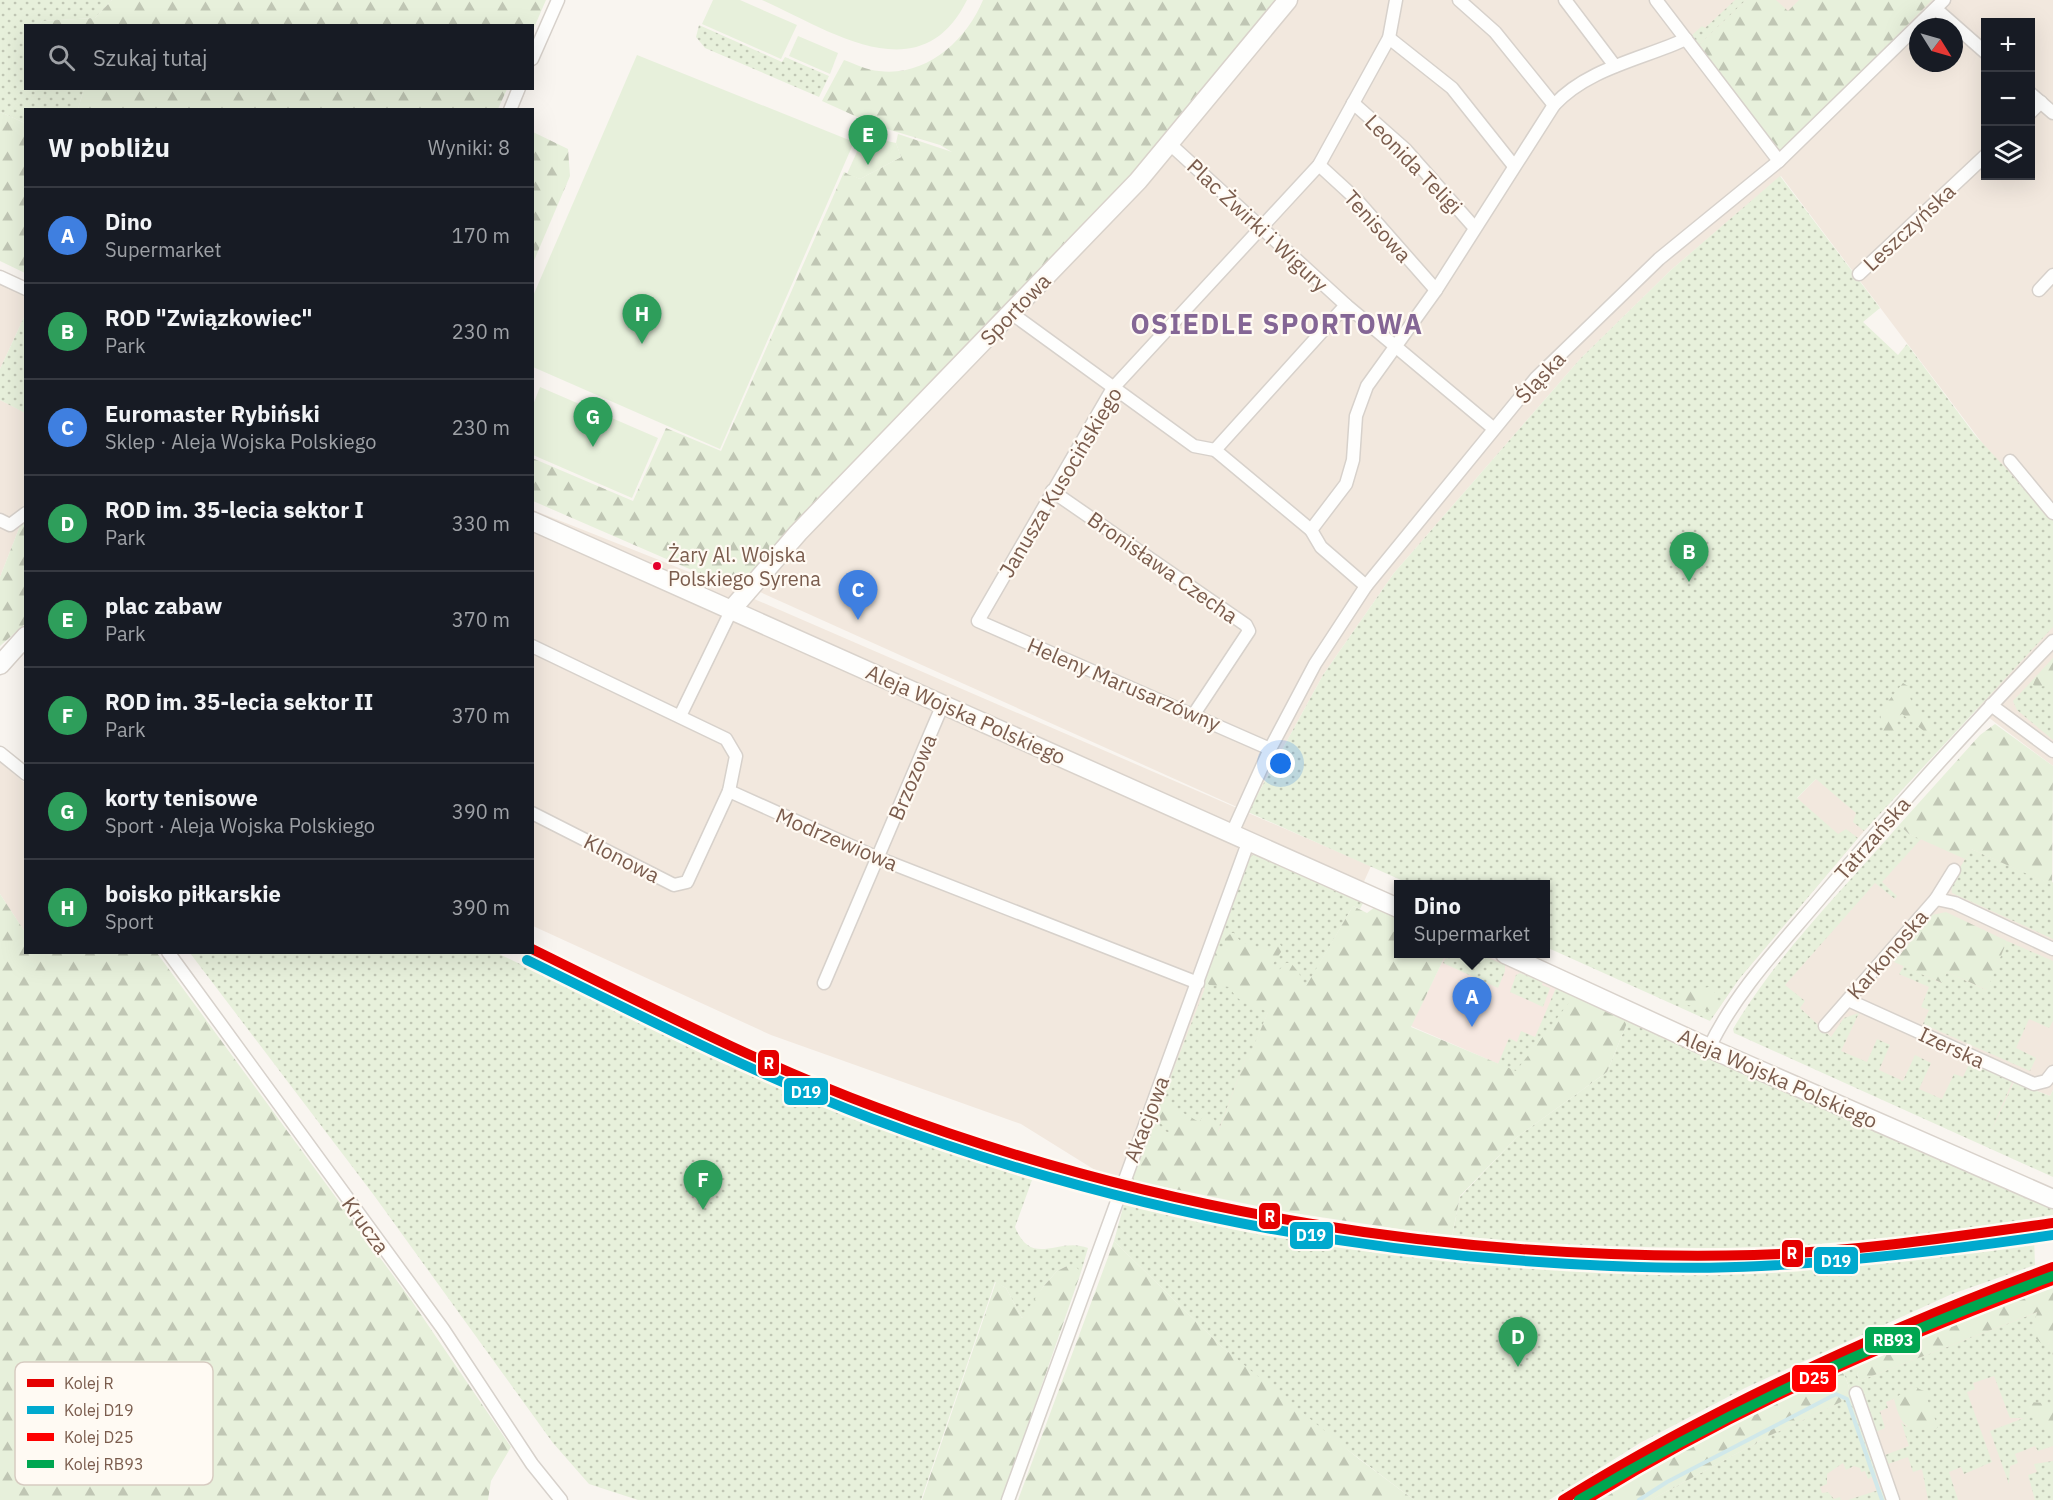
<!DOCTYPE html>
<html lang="pl">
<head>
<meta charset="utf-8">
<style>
	body { margin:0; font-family:"IBM Plex Sans",sans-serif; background:#20242c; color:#f1f3f6 }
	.controls { position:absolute; right:18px; top:18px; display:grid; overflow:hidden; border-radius:0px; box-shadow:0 6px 24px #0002 }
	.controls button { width:54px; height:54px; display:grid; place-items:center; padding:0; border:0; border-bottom:2px solid #363941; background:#171b24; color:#f1f3f6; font:30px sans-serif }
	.compass { position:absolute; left:1909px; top:18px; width:54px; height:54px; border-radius:50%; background:#171b24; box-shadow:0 6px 24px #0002; rotate:127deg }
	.you { position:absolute; left:1281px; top:764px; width:21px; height:21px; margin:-15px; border:4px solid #fff; border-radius:50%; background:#1a73e8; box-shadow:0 0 0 9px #1a73e833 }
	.badge { display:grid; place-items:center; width:39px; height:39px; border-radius:50%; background:#7c3aed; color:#fff; font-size:20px; font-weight:700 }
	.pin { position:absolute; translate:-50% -50px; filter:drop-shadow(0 2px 3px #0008) }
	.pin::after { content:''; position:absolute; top:32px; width:21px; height:18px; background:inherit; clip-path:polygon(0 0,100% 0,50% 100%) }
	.popup { position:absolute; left:1394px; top:880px; width:156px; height:78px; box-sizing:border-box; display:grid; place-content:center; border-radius:0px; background:#171b24; filter:drop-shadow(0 2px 4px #0005); font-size:20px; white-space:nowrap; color:#9ea1a6 }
	.popup b { font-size:22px; color:#f1f3f6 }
	.popup::after { content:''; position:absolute; left:50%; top:100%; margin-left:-12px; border:12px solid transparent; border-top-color:#171b24 }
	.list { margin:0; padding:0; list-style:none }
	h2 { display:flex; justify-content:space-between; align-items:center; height:78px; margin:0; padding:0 24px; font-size:26px }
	h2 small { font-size:20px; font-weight:400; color:#9ea1a6 }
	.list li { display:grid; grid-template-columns:39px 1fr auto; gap:18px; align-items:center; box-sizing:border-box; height:96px; padding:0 24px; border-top:2px solid #363941 }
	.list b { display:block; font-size:22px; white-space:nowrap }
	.list p { margin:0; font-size:20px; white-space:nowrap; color:#9ea1a6 }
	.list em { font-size:20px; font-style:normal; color:#9ea1a6 }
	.icon { flex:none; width:33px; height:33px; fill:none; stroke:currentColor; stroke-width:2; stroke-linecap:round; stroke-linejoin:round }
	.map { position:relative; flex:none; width:2053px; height:1500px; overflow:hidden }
	.search { position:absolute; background:#171b24; box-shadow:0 6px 24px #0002; left:24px; top:24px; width:510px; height:66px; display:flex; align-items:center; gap:15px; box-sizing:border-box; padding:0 21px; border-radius:0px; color:#9ea1a6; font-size:22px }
	.panel { position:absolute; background:#171b24; box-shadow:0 6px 24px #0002; left:24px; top:108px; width:510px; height:846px; border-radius:0px }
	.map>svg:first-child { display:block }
	.residential { fill:#f2e8de; fill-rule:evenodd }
	.commercial { fill:#f6e8e1 }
	.grass { fill:url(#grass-dots) }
	.forest { fill:url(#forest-firs) }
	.park { fill:#e7f0db }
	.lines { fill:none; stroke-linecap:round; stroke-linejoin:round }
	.stream { stroke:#d0e8ea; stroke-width:4 }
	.street-casing { stroke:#d7d1cb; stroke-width:15 }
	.secondary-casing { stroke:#d9d2cb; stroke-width:21 }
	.street { stroke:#fefefd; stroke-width:12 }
	.secondary { stroke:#fefefd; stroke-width:18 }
	.rail-1-casing { stroke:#fffaf3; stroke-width:15 }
	.rail-2-casing { stroke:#fffaf3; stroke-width:15 }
	.rail-3-casing { stroke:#fffaf3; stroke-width:15 }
	.rail-4-casing { stroke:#fffaf3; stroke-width:15 }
	.rail-1 { stroke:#e50000; stroke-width:10 }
	.rail-2 { stroke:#00a9ce; stroke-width:10 }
	.rail-3 { stroke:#f00; stroke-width:10 }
	.rail-4 { stroke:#00a651; stroke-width:10 }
	.bus-dot { fill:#e4002b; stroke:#fffaf3; stroke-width:2 }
	.labels { text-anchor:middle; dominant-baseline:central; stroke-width:4.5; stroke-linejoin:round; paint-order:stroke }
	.bus-label { font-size:20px; fill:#7a5c4d; stroke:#fffaf3; text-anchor:start }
	.street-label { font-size:21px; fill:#7a5c4d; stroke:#fffaf3 }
	.district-label { font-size:27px; font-weight:bold; letter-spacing:1.5px; fill:#846695; stroke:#fffaf3 }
	.key { fill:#fffaf3; stroke:#d7cbc1; stroke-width:1.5 }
	.key-label { font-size:16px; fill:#7a5c4d }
	.line-badge { stroke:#fffaf3; stroke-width:2 }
	.badge-label { font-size:16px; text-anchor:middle; font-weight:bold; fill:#fff }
</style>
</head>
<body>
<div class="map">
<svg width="2053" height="1500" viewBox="0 0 2053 1500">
	<defs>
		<pattern id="grass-dots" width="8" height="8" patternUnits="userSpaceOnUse" patternTransform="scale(1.5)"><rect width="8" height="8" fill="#e7f0db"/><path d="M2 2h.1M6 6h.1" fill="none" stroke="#c0c6b4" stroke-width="1.8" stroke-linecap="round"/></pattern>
		<pattern id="forest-firs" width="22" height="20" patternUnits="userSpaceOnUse" patternTransform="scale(1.5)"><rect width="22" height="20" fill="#e7f0db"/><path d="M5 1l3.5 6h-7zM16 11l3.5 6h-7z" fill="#c0c6b4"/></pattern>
	</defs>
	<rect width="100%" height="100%" fill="#f9f5f0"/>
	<g class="residential">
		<path d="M1278,0H2053V766L1976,708L1858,838L1739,979L1710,1021L1770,826L1816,779L2007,476L1781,176L1671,270L1581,358L1394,573L1323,675L1248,812L740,583L1136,173ZM1986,22H2030V176H1986ZM1918,27H1954V63H1918Z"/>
		<path d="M0,277L26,289L25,315L0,369Z"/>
		<path d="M0,400L26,413L25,513L0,577Z"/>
		<path d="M533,510L722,585L1371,866L1353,906L1268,1012L1210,1153L1130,1180L1103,1175L1021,1124L771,1035L533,926Z"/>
		<path d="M0,762L25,783V932L0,894Z"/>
		<path d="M1909,834L1924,840L1971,849L2051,884L2053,882V1090L2050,1096L2014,1082L1991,1134L1821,1062L1831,1037L1775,986Z"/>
		<path d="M2053,1301V1500H1651L1771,1435L1859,1381Z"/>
	</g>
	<path class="commercial" d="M1446,954H1482L1575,995L1517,1072L1411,1026Z"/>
	<g class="grass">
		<path d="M0,0H112L95,18L42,21L40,25L26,26V88L84,89L78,109L26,110L25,123L0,112Z"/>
		<path d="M1735,0H1746L1699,45L1691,36L1702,26L1705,28Z"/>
		<path d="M699,25L782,62L785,57L829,76L819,97L705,48L696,37Z"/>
		<path d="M1780,176L1880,308L1863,322L1898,355L1907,344L1975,435L2053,519V627L1864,831L1853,822L1856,813L1816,779L1797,798L1838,834L1846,829L1858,838L1739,979L1710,1021L1546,947V884H1410L1248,812L1323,675L1394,573L1581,358L1671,270Z"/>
		<path d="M25,315V413L0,400V369Z"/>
		<path d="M2053,658V740L2017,710L2013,701Z"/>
		<path d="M1899,825L1909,834L1921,839L1882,882L1897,896L1895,899L1875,883L1785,985L1805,1001L1800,1008L1831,1037L1844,1018L1859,1013L1841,1051L1867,1062L1877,1039L1890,1045L1879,1070L1903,1081L1915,1055L1931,1063L1919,1089L1942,1099L1954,1074L1963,1077L1970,1062L2013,1080L1990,1134L2014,1082L2050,1096L2053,1090V1177L1734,1033L1733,1029C1777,954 1842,891 1899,825Z"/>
		<path d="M1971,849L2051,884L2053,882V939L1952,893L1951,883Z"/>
		<path d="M1255,854L1360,897L1363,903L1360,909L1353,906L1305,989L1268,1012L1248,1061L1245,1060L1210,1153L1152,1125L1205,988L1201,986L1249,857Z"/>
		<path d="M2007,941L2053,961V1021L2049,1028L2029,1019L2016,1048L2036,1058L2030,1071L1923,1024L1929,1010L1921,1007L1929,987L1899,974L1904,966L1941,983L1947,972L1986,990Z"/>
		<path d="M190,953H497L766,1082L874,1125L1032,1180L1015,1227C1032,1269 1058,1236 1088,1248L1081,1272L1067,1266L1057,1271L1043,1287L1029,1311L1022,1318L1006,1288L995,1282L921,1500H638L589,1484L553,1443L373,1194Z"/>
		<path d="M1448,954H1479L1505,965V971L1498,988L1443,963Z"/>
		<path d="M1520,973L1543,982L1542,985L1550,988L1543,1007L1510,992L1516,975Z"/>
		<path d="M1556,988L1575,996L1517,1072L1498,1064L1509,1038L1517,1042L1521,1031L1535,1037Z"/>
		<path d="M1629,1018L2053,1207V1215C1981,1226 1909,1237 1837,1243C1709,1253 1580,1246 1452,1237L1460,1197L1517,1137L1607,1072Z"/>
		<path d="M1125,1200C1191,1213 1257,1228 1324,1238C1559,1273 1799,1273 2034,1237L2035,1265L1952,1294L1745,1388L1640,1443L1549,1500H1414L1304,1417L1221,1346L1114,1241Z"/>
		<path d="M2038,1312L2034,1326L2050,1346L2053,1355V1446L2038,1451L2035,1446L2015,1454L2018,1463L2010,1466L2009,1484L1990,1431L2024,1418H2010L1994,1376L1973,1383L1975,1389L1967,1392L1992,1462L1964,1474L1961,1467L1949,1472L1958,1500H1928L1922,1469L1913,1472L1908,1457L1888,1464L1885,1455L1909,1446L1901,1422L1907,1427L1912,1386L1898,1397L1886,1402L1888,1408L1880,1411L1885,1428L1876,1432L1872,1421L1862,1425L1879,1472L1868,1479L1865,1471L1861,1472L1860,1468L1854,1466L1846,1470L1843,1463L1827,1474V1484L1820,1487L1822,1493L1828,1492L1834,1499L1840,1497L1841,1500H1651L1771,1435L1841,1402L1849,1387L1841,1366L1932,1328C1924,1349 1888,1350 1870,1360C1865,1363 1861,1369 1857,1374L1859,1381Z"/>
		<path d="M2053,1461V1500H2035L2028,1475L2037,1472L2034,1464Z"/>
		<path d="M1882,1489L1889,1500H1848Z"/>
	</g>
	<g class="forest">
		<path d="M112,0H546L533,30L532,26L40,25L42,21L95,18Z"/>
		<path d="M983,0H1278L1136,173L740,583L735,580L724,584L533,501L532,458L633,501L666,428L721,451L844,172L860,179L901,157L896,143L898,134L952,152L940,145L877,126L822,101L844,60C855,64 867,70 879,71C926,77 966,41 983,0Z"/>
		<path d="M1746,0H1776L1788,11L1799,0H1932L1780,154L1698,46Z"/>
		<path d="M84,89V88L507,89L498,109H78Z"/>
		<path d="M0,112L25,123V273L0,261Z"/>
		<path d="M533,132L568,149L570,176L533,263Z"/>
		<path d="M25,513V624L0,646V577Z"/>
		<path d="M2053,660V689L2046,686L2036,687L2033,685L2036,677Z"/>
		<path d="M1903,683L1908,686C1909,702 1918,718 1933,725V731L1929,735L1902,714L1897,718L1894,738L1883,731L1886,724L1881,720L1880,711Z"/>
		<path d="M1995,724L2053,766L2052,885L1971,849L1965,859L1909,834L1899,825L1980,735Z"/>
		<path d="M0,894L25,932L26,952L157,953L411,1300L511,1447L491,1481L488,1500H0Z"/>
		<path d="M1353,906L1367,913L1375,907L1398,916V954H1446L1411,1027L1516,1071L1575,995L1629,1018L1607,1072L1517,1137L1460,1196L1452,1237L1287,1212L1130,1180L1149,1124L1174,1135L1160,1123V1111L1166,1103L1199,1122L1204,1115L1212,1117L1218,1124V1133L1245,1060H1248L1268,1012C1253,1005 1237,1004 1230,987L1209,985C1202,974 1212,962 1214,951L1224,947L1225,939L1231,933H1234L1241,942L1266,950L1278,941L1283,949L1273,964L1274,969L1279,970L1286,963H1291L1299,973L1305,988Z"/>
		<path d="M1946,912L2007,941L1987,990L1947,972L1942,983L1894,962L1932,915Z"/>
		<path d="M1709,987C1717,990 1719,1004 1714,1012L1677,1002L1678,996L1684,991Z"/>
		<path d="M1114,1241L1221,1346L1359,1459L1414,1500H1018Z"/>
		<path d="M1067,1266L1076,1267L1081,1272L1002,1500H922L996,1282L1006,1288L1022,1318L1043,1287L1057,1271Z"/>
		<path d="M2032,1287L2053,1288V1355L2048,1343L2043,1344C2027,1335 2035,1326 2037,1312L1859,1381L1857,1374C1871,1347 1922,1354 1932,1328Z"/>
		<path d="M1841,1366L1849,1387L1841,1402L1771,1435L1651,1500H1591L1711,1431Z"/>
		<path d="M1912,1386L1924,1391L1938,1427L1935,1430C1907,1429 1902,1430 1894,1399Z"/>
		<path d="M2030,1402L2046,1403L2048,1410L2053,1412V1431L2045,1428L2038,1416L2024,1409V1405Z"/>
	</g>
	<g class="park">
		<path d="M713,0H740L797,25L781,59L702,24Z"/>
		<path d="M762,0H967C920,95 828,29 762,0Z"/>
		<path d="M798,36L838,53L830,74L789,56Z"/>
		<path d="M637,55L854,142L720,449L533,367V296Z"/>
		<path d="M864,136L896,143L901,157L860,179L847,174Z"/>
		<path d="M540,387L658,438L632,498L533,455V405Z"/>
	</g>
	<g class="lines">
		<path class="stream" d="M1639,1500L1667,1482L1836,1394L1847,1399L1882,1500"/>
		<defs>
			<g id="street">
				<path d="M1459,0L1495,32L1554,105"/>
				<path d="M1565,0L1615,66"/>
				<path d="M1656,0L1779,161"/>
				<path d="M1936,9L1986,53"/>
				<path d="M1389,38L1452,88L1514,166"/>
				<path d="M532,59L558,0"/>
				<path d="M2030,93L2053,113"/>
				<path d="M1353,103L1405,149L1474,227"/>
				<path d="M510,110L519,88"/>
				<path d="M2030,113L2041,102"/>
				<path d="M1171,145L1346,305L1493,428"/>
				<path d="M1319,165L1355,198L1436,290"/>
				<path d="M1859,274L1986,155"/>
				<path d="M0,277L26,289"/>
				<path d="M2039,290L2053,275"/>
				<path d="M1011,313L1194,446L1215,450L1311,530L1321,547L1366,586"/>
				<path d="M1215,450L1346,305"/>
				<path d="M2010,461L2053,513"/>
				<path d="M1052,491L1246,625L1249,631L1194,714"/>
				<path d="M0,520L10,525L26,513"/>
				<path d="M1311,530L1346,484L1353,460L1356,416L1367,386L1436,290L1554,105C1588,68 1643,59 1686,39"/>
				<path d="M532,646L726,739L736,756L729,791L878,858L1198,983"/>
				<path d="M1991,705L2053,751"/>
				<path d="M680,716L732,609"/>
				<path d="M1270,749L978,621L1113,388L1319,165L1389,38L1396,0"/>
				<path d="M0,753L26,774"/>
				<path d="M532,813L674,885L687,882L729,791"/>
				<path d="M1232,833L1270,749L1315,664L1366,586L1536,378L1659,259L1779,161L1944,0"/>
				<path d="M1936,899L1954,870"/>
				<path d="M168,952L443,1329L532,1464L561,1500"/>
				<path d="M824,983L943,704"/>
				<path d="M1848,1000L2034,1084L2046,1081L2053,1072"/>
				<path d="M1825,1026L1936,899L1955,903L2053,949"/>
				<path d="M1709,1048C1735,993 1778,948 1817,902C1893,812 1971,725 2053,641"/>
				<path d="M1856,1393L1893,1500"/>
				<path d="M1008,1500L1249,840"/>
			</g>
			<g id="secondary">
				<path d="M532,521L1398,908"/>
				<path d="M732,609L798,533L1138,181L1288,0"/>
				<path d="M0,665L26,636"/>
				<path d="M1505,954L1709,1048L2053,1199"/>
			</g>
		</defs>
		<use href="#street" class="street-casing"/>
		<use href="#secondary" class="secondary-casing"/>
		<use href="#street" class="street"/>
		<use href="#secondary" class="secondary"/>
		<defs>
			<g id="rail-1">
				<path d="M532,949C646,1005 759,1064 878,1108C1158,1213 1455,1262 1754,1255C1854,1252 1954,1237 2053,1223"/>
				<path d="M1563,1500C1718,1404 1882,1330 2053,1267"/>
			</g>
			<path id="rail-2" d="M527,960C641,1016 754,1074 873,1119C1087,1199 1311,1247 1539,1262C1612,1267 1687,1270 1761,1266C1859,1261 1956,1249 2053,1235"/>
			<path id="rail-3" d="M1586,1500C1733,1409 1890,1340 2053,1280"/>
			<path id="rail-4" d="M1579,1500C1730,1409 1888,1337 2053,1276"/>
		</defs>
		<use href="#rail-1" class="rail-1-casing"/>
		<use href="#rail-2" class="rail-2-casing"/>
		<use href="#rail-3" class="rail-3-casing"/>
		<use href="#rail-4" class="rail-4-casing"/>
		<use href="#rail-1" class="rail-1"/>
		<use href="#rail-2" class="rail-2"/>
		<use href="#rail-3" class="rail-3"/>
		<use href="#rail-4" class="rail-4"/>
	</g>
	<circle class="bus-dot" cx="657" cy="566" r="5"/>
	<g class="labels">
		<g class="bus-label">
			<text x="668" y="554">Żary Al. Wojska<tspan x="668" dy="24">Polskiego Syrena</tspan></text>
		</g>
		<g class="street-label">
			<text transform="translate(1414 164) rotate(46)">Leonida Teligi</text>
			<text transform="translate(1258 225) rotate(43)">Plac Żwirki i Wigury</text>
			<text transform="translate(1378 226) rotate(48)">Tenisowa</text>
			<text transform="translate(1909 227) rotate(-43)">Leszczyńska</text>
			<text transform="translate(1015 309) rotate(-46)">Sportowa</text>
			<text transform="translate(1540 377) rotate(-47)">Śląska</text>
			<text transform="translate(1060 482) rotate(-59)">Janusza Kusocińskiego</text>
			<text transform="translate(1163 567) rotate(35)">Bronisława Czecha</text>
			<text transform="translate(1124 684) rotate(23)">Heleny Marusarzówny</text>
			<text transform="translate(966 714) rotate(24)">Aleja Wojska Polskiego</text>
			<text transform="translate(912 777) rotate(-67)">Brzozowa</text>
			<text transform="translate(1872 838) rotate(-49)">Tatrzańska</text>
			<text transform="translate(837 839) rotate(23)">Modrzewiowa</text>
			<text transform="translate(622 858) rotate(27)">Klonowa</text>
			<text transform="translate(1887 954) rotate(-49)">Karkonoska</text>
			<text transform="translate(1952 1047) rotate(25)">Izerska</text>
			<text transform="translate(1778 1078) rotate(24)">Aleja Wojska Polskiego</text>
			<text transform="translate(1146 1119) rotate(-69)">Akacjowa</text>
			<text transform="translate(366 1225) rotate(54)">Krucza</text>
		</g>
		<g class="district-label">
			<text x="1277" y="323">OSIEDLE SPORTOWA</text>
		</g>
	</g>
	<rect x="15" y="1362" width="198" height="123" rx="9" class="key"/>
	<rect x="27" y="1379" width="27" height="8" fill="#e50000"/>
	<rect x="27" y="1406" width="27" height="8" fill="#00a9ce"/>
	<rect x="27" y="1433" width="27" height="8" fill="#f00"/>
	<rect x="27" y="1460" width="27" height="8" fill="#00a651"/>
	<g class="key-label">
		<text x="64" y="1389">Kolej R</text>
		<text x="64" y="1416">Kolej D19</text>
		<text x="64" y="1443">Kolej D25</text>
		<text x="64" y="1470">Kolej RB93</text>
	</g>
	<g class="line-badge">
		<rect x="757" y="1049" width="23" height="28" rx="6" fill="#e50000"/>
		<rect x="783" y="1077" width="46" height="29" rx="6" fill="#00a9ce"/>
		<rect x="1258" y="1202" width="23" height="28" rx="6" fill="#e50000"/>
		<rect x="1289" y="1221" width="45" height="29" rx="6" fill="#00a9ce"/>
		<rect x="1781" y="1239" width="23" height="29" rx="6" fill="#e50000"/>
		<rect x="1813" y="1246" width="46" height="29" rx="6" fill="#00a9ce"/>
		<rect x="1864" y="1326" width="57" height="28" rx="6" fill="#00a651"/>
		<rect x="1791" y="1364" width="46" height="29" rx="6" fill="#f00"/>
	</g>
	<g class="badge-label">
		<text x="769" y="1069">R</text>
		<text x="806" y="1098">D19</text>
		<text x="1270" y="1222">R</text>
		<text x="1311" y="1241">D19</text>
		<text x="1792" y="1259">R</text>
		<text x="1836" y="1267">D19</text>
		<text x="1893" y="1346">RB93</text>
		<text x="1814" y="1384">D25</text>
	</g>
</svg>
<div class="controls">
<button>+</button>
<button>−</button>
<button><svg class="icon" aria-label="layers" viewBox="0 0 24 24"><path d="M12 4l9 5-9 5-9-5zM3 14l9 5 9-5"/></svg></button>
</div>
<svg class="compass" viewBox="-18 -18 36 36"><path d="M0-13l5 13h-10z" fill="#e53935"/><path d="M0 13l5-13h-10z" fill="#9ea1a6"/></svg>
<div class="you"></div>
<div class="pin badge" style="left:1472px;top:1027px;background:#3f7fe0">A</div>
<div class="popup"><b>Dino</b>Supermarket</div>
<div class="pin badge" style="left:1689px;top:582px;background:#2e9e5b">B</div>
<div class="pin badge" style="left:858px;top:620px;background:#3f7fe0">C</div>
<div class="pin badge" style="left:1518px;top:1367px;background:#2e9e5b">D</div>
<div class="pin badge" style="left:868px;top:165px;background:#2e9e5b">E</div>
<div class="pin badge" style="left:703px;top:1210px;background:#2e9e5b">F</div>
<div class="pin badge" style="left:593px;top:447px;background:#2e9e5b">G</div>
<div class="pin badge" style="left:642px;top:344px;background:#2e9e5b">H</div>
<div class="search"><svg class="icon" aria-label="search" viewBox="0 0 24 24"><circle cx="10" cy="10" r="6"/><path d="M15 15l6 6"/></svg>Szukaj tutaj</div>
<section class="panel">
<h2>W pobliżu<small>Wyniki: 8</small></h2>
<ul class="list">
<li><span class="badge" style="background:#3f7fe0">A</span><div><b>Dino</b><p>Supermarket</p></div><em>170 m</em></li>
<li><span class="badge" style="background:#2e9e5b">B</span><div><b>ROD &quot;Związkowiec&quot;</b><p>Park</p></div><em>230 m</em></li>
<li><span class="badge" style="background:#3f7fe0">C</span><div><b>Euromaster Rybiński</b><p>Sklep · Aleja Wojska Polskiego</p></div><em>230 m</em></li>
<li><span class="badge" style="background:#2e9e5b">D</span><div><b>ROD im. 35-lecia sektor I</b><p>Park</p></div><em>330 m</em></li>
<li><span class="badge" style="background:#2e9e5b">E</span><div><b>plac zabaw</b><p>Park</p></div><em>370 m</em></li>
<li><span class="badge" style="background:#2e9e5b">F</span><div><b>ROD im. 35-lecia sektor II</b><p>Park</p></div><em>370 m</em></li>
<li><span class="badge" style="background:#2e9e5b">G</span><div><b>korty tenisowe</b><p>Sport · Aleja Wojska Polskiego</p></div><em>390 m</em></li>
<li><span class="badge" style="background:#2e9e5b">H</span><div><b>boisko piłkarskie</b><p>Sport</p></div><em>390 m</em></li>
</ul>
</section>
</div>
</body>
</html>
